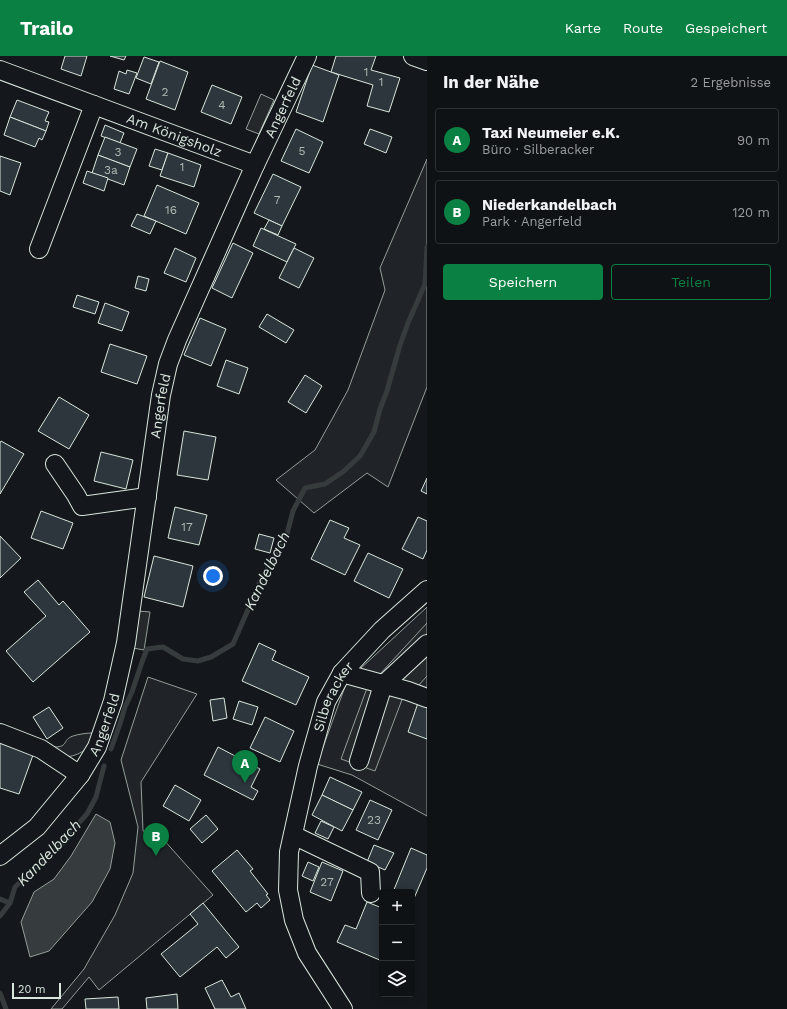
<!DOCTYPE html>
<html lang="de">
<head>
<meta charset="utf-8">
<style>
	body { margin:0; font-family:"Work Sans",sans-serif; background:#181b1e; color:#f1f3f6 }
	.controls { position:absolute; right:12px; bottom:12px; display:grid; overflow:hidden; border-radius:4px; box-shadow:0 2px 10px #0003 }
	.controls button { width:36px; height:36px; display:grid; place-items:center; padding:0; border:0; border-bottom:1px solid #2f3234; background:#0f1215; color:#f1f3f6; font:20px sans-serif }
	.scale { position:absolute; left:12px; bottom:10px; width:49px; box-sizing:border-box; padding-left:4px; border:2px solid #d8e6dc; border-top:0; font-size:11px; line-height:14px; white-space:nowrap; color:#d8e6dc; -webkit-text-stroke:3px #14181c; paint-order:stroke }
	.you { position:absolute; left:213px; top:520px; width:14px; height:14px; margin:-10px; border:3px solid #fff; border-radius:50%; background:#1a73e8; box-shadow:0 0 0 6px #1a73e833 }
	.badge { display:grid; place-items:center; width:26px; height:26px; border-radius:50%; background:#0b8043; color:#fff; font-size:13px; font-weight:700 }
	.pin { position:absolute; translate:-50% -33px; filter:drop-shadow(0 1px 2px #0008) }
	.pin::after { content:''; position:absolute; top:21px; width:14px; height:12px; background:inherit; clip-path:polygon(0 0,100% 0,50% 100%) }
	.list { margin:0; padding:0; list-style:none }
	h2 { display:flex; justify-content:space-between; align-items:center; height:52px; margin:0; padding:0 16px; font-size:17px }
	h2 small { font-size:13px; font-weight:400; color:#9b9ea0 }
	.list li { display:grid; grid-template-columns:26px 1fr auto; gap:12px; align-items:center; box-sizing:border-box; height:64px; margin:0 8px 8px; padding:0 8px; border:1px solid #2f3234; border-radius:4px }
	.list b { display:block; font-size:15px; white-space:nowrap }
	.list p { margin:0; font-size:13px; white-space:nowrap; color:#9b9ea0 }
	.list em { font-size:13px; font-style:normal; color:#9b9ea0 }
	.actions { display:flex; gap:8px; padding:12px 16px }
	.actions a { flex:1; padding:9px 0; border:1px solid #0b8043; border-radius:4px; text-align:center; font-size:14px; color:#0b8043 }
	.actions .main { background:#0b8043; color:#fff }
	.icon { flex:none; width:22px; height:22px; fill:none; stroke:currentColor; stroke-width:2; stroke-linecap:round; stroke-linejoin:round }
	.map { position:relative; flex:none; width:427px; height:953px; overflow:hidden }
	header { display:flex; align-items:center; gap:24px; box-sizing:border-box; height:56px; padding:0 20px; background:#0b8043; color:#fff }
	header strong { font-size:19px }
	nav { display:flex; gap:22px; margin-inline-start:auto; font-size:14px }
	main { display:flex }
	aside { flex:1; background:#0f1215 }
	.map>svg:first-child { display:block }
	.green { fill:#202428; stroke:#939e99 }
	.parking { fill:#24282b; stroke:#939e99 }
	.water { fill:#363b3e; stroke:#939e99 }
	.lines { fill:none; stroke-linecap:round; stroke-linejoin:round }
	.stream { stroke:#363b3e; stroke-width:5 }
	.building { fill:#2c363c; stroke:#d8e6dc }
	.minor-casing { stroke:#d8e6dc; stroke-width:20 }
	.minor { stroke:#14181c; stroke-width:18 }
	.labels { text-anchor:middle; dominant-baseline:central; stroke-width:3; stroke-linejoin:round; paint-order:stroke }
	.number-label { font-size:12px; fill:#adbab4 }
	.street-label { font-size:14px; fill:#d8e6dc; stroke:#14181c }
	.water-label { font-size:15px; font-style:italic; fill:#d8e6dc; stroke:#14181c }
</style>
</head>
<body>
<header>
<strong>Trailo</strong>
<nav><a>Karte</a><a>Route</a><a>Gespeichert</a></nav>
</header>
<main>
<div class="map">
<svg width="427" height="953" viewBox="0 0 427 953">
	<rect width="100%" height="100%" fill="#14181c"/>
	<g class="green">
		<path d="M427,103V331L388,431L367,417L314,457L276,424L315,394L348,334L385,234L380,212Z"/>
		<path d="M427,551V760L352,719L317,708L347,625Z"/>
		<path d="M148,621L197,638L141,726L143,775L163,783L213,839L99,934L89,921L62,953H51L84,913L115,859L133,817L138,771L121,704Z"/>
		<path d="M93,677C89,693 83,698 67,701L51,691C70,692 61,684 73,680C79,678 87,677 93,677Z"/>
	</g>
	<g class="parking">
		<path d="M261,38L274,44L259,78L246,73Z"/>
		<path d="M138,555L150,556L144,594L133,592Z"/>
		<path d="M427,567V620L418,630L403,641L375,715L341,703L367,632Z"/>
	</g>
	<path class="water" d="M96,758L110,766L115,787L110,813L92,846L49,895L30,901L21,866L34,836L54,823L71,800Z"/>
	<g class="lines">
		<g class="stream">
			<path d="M111,693L120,668L125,651L132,636L142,606L147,593L163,591L183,603L198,605L211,601L233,588L261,524L287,478L293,455L305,432L325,428L344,415L360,400L374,376L380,353L387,335L400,289L408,267L425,228L427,191"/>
			<path d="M0,843L10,847"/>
			<path d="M0,860L10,847L15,831L67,783L76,770L87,758L96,741L104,710"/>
			<path d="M0,937L6,953"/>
		</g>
	</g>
	<g class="building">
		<path d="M65,0H87L81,20L61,13Z"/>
		<path d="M110,0H126L124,4Z"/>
		<path d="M336,0H376L371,14L400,22L389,56L367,50L373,29L331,16Z"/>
		<path d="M144,1L159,6L151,28L136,22Z"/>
		<path d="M160,5L188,16L175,54L146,43Z"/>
		<path d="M312,9L339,19L323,66L296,56Z"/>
		<path d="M127,14L137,17L129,38L114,33L119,15L126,18Z"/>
		<path d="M212,29L242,41L231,68L201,56Z"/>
		<path d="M17,44L49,56L45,65L49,66L46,75L10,61Z"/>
		<path d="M10,61L46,75L42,84L39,82L35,91L4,79Z"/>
		<path d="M105,69L124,77L120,87L101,80Z"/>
		<path d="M296,73L323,86L309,117L281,105Z"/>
		<path d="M370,73L392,81L386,97L364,88Z"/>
		<path d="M105,81L137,93L130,111L98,99Z"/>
		<path d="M155,93L168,97L162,114L149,110Z"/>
		<path d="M168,97L201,109L194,131L160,120Z"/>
		<path d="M98,99L130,111L124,129L92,117Z"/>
		<path d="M0,100L21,107L10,139L0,135Z"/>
		<path d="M87,115L108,122L104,135L83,127Z"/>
		<path d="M273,118L301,131L282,170L254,157Z"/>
		<path d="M157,129L199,147L186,178L144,160Z"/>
		<path d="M137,158L156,165L150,178L131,170Z"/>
		<path d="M269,164L282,170L278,179L264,173Z"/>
		<path d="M261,172L296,188L287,206L253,190Z"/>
		<path d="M233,187L253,197L232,242L212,232Z"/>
		<path d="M175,192L196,202L186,226L164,217Z"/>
		<path d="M294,192L314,202L299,232L279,222Z"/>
		<path d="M138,220L149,223L146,235L135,232Z"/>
		<path d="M77,239L99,246L95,258L73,251Z"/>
		<path d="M105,247L129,256L122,275L98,267Z"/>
		<path d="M267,258L294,274L286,287L259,271Z"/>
		<path d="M200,262L226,273L211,310L184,299Z"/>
		<path d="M110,288L147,300L137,328L101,316Z"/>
		<path d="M226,304L248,312L239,338L217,330Z"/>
		<path d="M305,319L322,330L306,357L288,346Z"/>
		<path d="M59,341L89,359L69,393L38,375Z"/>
		<path d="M184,375L216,381L208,424L177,419Z"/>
		<path d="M1,385L24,398L0,438V387Z"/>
		<path d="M101,396L133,404L126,433L94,425Z"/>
		<path d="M427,422V438L421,435Z"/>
		<path d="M175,451L207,459L199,489L168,482Z"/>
		<path d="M41,455L73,467L63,493L31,482Z"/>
		<path d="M418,461L427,465V494L423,503L402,493Z"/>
		<path d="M330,464L349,472L344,482L360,489L345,519L311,503Z"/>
		<path d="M259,478L274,482L270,497L255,493Z"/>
		<path d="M0,480L21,502L0,522Z"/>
		<path d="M368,497L403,513L389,542L354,525Z"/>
		<path d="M154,500L193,510L183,551L144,541Z"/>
		<path d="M38,524L59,549L63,545L90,576L33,626L6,595L46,560L24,536Z"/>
		<path d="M259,587L276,595L272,604L309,621L296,649L242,625Z"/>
		<path d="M224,642L227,662L213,665L210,644Z"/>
		<path d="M419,644L427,646V683L408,676Z"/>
		<path d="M239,645L258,651L252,669L233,663Z"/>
		<path d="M49,651L63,672L47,683L33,661Z"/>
		<path d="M265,661L294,675L280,706L250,692Z"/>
		<path d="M0,687L33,699L19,738L0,732Z"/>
		<path d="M218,691L260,713L251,731L258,735L253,744L204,719Z"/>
		<path d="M330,721L362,736L353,754L322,739Z"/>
		<path d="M175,729L201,744L189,765L163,750Z"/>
		<path d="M322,739L353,754L342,775L312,759Z"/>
		<path d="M370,744L392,754L378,784L356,774Z"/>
		<path d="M206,759L218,773L202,787L190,773Z"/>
		<path d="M321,765L334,771L328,783L315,777Z"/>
		<path d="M374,789L394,797L385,814L367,806Z"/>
		<path d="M411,792L427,799V812L412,847V836H393Z"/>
		<path d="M237,794L253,813L250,815L268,838L266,839L270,844L261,852L257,847L246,856L212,815Z"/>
		<path d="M308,806L319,811L313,825L302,820Z"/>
		<path d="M322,806L343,815L331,845L310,836Z"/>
		<path d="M367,846L382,852V905L337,886L345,869L356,873Z"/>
		<path d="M203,847L239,891L226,902L217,891L180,921L161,898L198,868L190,858Z"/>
		<path d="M222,924L231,941L239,937L246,953H215L205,932Z"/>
		<path d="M177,938L178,953H147L146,942Z"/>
		<path d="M118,941L119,953H86L85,943Z"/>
	</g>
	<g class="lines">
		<defs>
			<g id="minor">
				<path d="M413,0L427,5"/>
				<path id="s1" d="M0,14L255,109"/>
				<path d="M39,193L94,49"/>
				<path d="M55,408L76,439L82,450L147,441"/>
				<path d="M342,617L408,635L427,642"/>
				<path d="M0,677L41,693L80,719"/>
				<path d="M359,705L383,629L427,588"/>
				<path d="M293,779L370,816L371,837"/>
				<path id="s2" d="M0,800L37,771L80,719L97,691L113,645L126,587L161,339L168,308L177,284L255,109L307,0"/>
				<path id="s3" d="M343,953L307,897L294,864L288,834L289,796L308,710L326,646L342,617L382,574L427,534"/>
			</g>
		</defs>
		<use href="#minor" class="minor-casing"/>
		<use href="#minor" class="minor"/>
	</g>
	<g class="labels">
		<g class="number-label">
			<text x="366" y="16">1</text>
			<text x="381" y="26">1</text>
			<text x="165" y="36">2</text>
			<text x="222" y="49">4</text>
			<text x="302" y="95">5</text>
			<text x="118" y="96">3</text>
			<text x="182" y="111">1</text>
			<text x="111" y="114">3a</text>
			<text x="277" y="144">7</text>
			<text x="171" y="154">16</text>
			<text x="187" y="471">17</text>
			<text x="374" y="764">23</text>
			<text x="327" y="826">27</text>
		</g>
		<g class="street-label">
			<text stroke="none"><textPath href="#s2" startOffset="819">Angerfeld</textPath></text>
			<text stroke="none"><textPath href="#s1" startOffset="186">Am Königsholz</textPath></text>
			<text stroke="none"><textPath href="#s2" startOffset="495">Angerfeld</textPath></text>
			<text stroke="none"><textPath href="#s3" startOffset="333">Silberacker</textPath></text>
			<text stroke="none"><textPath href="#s2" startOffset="171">Angerfeld</textPath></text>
		</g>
		<g class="water-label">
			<text transform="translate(267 515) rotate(-64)">Kandelbach</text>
			<text transform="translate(49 797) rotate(-46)">Kandelbach</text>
		</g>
	</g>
</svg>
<div class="controls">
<button>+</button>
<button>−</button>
<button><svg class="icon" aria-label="layers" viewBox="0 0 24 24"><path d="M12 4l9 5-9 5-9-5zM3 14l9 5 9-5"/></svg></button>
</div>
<div class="scale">20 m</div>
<div class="you"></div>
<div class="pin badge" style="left:245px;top:727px">A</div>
<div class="pin badge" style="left:156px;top:800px">B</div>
</div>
<aside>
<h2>In der Nähe<small>2 Ergebnisse</small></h2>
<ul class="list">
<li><span class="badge">A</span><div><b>Taxi Neumeier e.K.</b><p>Büro · Silberacker</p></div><em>90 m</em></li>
<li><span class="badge">B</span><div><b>Niederkandelbach</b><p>Park · Angerfeld</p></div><em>120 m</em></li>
</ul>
<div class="actions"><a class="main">Speichern</a><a>Teilen</a></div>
</aside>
</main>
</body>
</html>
